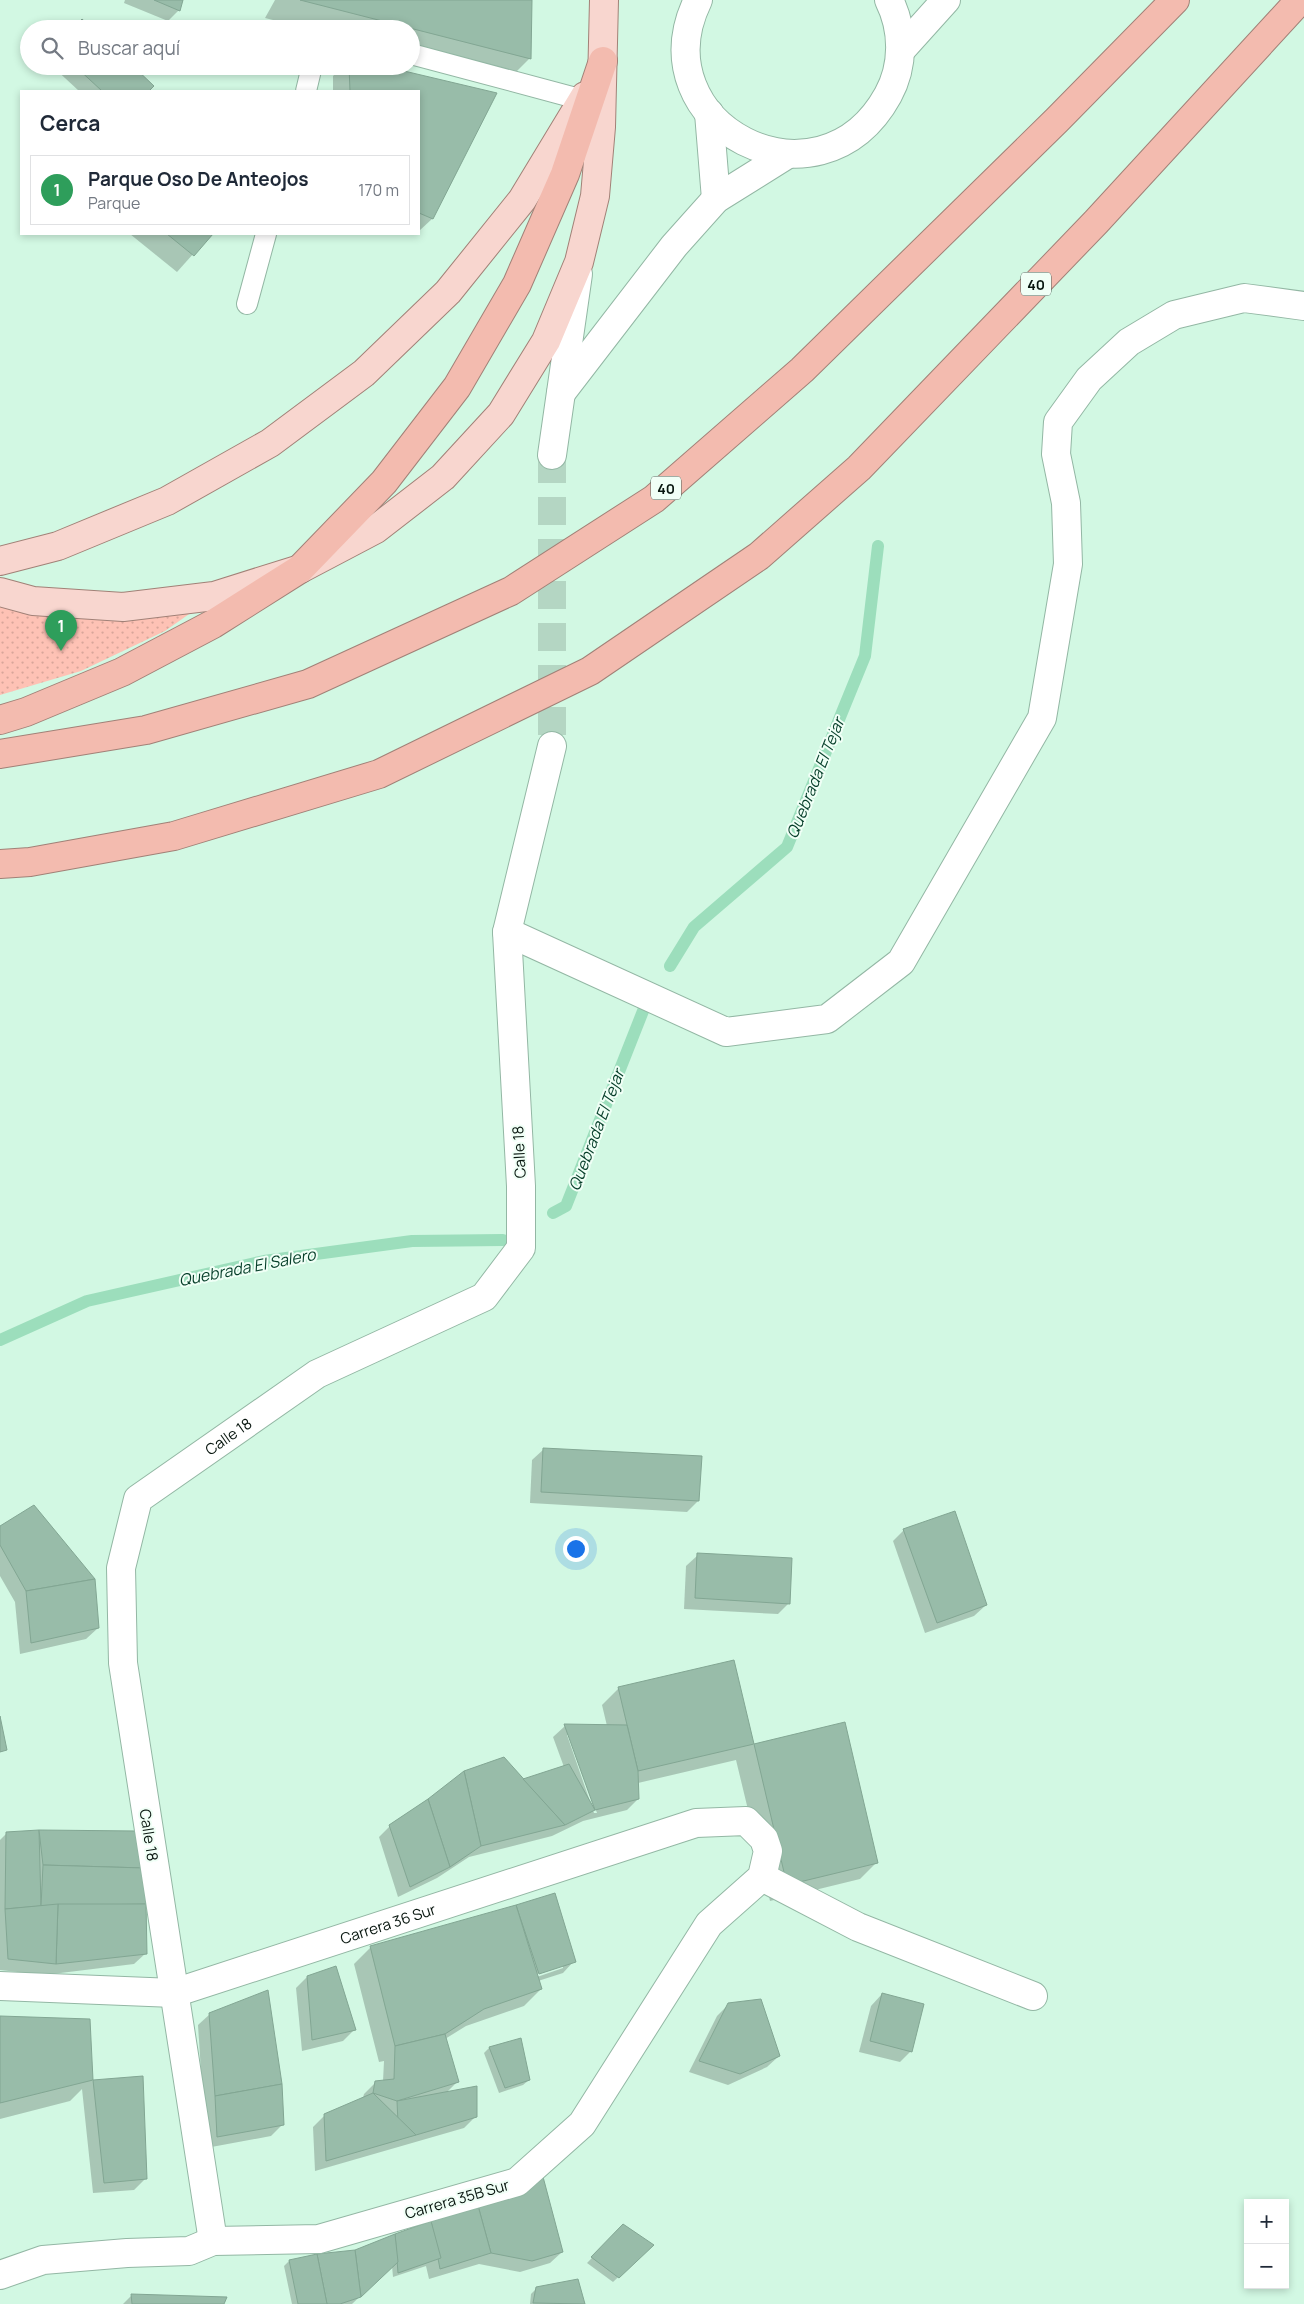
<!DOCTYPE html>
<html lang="es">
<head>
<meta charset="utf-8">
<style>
	body { margin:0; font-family:Manrope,sans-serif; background:#f2f2f3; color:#1f2937 }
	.controls { position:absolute; right:15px; bottom:15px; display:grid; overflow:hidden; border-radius:0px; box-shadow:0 2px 8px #0003 }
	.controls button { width:45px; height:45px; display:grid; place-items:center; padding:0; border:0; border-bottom:1px solid #e0e1e3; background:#fff; color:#1f2937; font:25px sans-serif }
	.you { position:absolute; left:575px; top:1548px; width:18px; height:18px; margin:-12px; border:4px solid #fff; border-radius:50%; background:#1a73e8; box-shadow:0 0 0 8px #1a73e833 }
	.badge { display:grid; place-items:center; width:32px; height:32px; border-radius:50%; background:#bf341b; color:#fff; font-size:16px; font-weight:700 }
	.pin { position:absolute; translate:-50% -41px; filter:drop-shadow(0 1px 2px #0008) }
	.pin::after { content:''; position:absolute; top:26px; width:18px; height:15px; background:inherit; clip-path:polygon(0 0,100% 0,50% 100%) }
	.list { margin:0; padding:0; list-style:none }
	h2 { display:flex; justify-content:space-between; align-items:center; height:65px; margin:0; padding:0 20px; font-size:21px }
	h2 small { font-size:16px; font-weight:400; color:#747a83 }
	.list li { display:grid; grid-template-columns:32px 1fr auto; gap:15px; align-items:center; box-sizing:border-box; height:70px; margin:0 10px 10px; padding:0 10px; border:1px solid #e0e1e3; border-radius:0px }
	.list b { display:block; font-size:19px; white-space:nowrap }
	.list p { margin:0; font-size:16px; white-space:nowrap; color:#747a83 }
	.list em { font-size:16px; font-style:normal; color:#747a83 }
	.icon { flex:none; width:28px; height:28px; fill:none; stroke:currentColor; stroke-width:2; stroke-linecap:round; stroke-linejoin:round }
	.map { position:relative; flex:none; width:1304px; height:2304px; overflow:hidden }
	.search { position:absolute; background:#fff; box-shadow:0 2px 8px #0003; left:20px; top:20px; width:400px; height:55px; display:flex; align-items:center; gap:12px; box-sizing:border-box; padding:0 18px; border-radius:28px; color:#747a83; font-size:19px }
	.panel { position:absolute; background:#fff; box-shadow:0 2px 8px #0003; left:20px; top:90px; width:400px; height:145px; border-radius:0px }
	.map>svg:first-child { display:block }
	.park { fill:url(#park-dots) }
	.shadow { fill:#0003; fill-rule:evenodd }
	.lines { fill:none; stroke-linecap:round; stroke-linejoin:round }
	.stream { stroke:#9cdebc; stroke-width:12 }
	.building { fill:#98bca9; stroke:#82a693 }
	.street-tunnel { stroke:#b4d6c3; stroke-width:28; stroke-dasharray:28 14; stroke-linecap:butt }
	.lane-casing { stroke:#93b7a4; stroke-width:22 }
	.street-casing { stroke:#93b7a4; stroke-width:30 }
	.primary-casing { stroke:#a18177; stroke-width:30 }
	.highway-casing { stroke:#a18177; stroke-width:30 }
	.lane { stroke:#fff; stroke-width:20 }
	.street { stroke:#fff; stroke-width:28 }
	.primary { stroke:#f8d6cf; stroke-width:28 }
	.highway { stroke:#f3bbaf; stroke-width:28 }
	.labels { text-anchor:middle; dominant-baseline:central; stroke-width:4; stroke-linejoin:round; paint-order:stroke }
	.shield { fill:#f0fff6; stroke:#4e5c54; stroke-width:1 }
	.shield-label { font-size:14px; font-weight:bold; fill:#08160f }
	.street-label { font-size:15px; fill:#08160f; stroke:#f0fff6 }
	.water-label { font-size:16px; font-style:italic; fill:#053e29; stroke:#f0fff6 }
</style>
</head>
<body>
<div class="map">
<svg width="1304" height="2304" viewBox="0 0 1304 2304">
	<defs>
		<pattern id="park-dots" width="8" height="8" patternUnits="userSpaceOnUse" patternTransform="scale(1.25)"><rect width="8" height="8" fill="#fec2b5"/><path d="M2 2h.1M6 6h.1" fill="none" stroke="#d8a69a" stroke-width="1.8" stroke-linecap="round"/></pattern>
	</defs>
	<rect width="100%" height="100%" fill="#d2f8e3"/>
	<path class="park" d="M0,603L192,612L165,631L81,671L0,695Z"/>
	<g class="shadow">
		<path d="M125,0H182L179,10L168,21L124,3Z"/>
		<path d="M275,0H531L530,58L508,80L411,55V29H309L265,18Z"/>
		<path d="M52,66H131L152,86L147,91H79Z"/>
		<path d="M343,66H378L495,94L432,219L419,231V91H333V76Z"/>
		<path d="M130,234H211L177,272Z"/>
		<path d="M544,1449L698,1501L687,1512L530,1503L532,1460Z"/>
		<path d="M0,1527L98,1628L86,1639L20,1654L15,1602L0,1576Z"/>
		<path d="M904,1530L986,1605L974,1616L925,1633L893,1541Z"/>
		<path d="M698,1555L789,1603L778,1614L684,1609L686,1566Z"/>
		<path d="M733,1661L753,1745L844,1723L876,1863L860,1879L770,1901L736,1760L638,1783V1799L627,1810L583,1821L552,1836L469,1857L437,1878L398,1897L379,1837L390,1826L564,1767L553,1737L565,1726H607L602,1705L619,1688ZM567,1735H569L597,1813H594Z"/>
		<path d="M135,1832L146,1953L134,1964L44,1975L0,1970V1840L7,1833Z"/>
		<path d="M517,1906L574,1961L563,1973L538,1981L541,1989L524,2006L466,2026L445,2039L458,2081L446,2093L475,2117L464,2128L315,2171L313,2127L325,2115L363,2098L364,2094L376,2082L383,2081L384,2061L379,2062L354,1964L371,1947ZM563,1965V1968L534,1978L533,1975Z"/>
		<path d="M307,1977L354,2030L343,2041L302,2051L296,1988Z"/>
		<path d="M882,1994L911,2051L900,2062L859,2052L871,2006Z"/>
		<path d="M729,2004L779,2056L767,2067L728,2085L689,2072L717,2016Z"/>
		<path d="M210,2014L283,2124L271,2136L206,2148L198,2025Z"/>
		<path d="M0,2018L89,2020L92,2081L142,2077L145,2179L134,2190L93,2193L82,2089L70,2101L0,2119Z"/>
		<path d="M520,2039L529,2080L523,2085L499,2093L484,2053L489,2048Z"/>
		<path d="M623,2226L652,2245L613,2282L587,2263Z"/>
		<path d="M562,2252L550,2263L520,2272L479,2264L429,2279L426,2266L393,2277L392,2266L352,2304H292L284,2266L289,2261L317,2255Z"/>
		<path d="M577,2281L584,2304H530L531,2294L537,2288Z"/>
		<path d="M131,2296L223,2304H123Z"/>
	</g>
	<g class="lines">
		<g class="stream">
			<path d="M670,966L694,927L787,847L865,656L878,546"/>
			<path d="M553,1213L566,1206L643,1011"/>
			<path d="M0,1340L87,1301L264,1261L412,1241L503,1240"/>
		</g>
	</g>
	<g class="building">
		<path d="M154,0H183L180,11Z"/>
		<path d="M300,0H532L531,59Z"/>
		<path d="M82,19L93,29H72Z"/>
		<path d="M75,66H133L154,86L149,91H102Z"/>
		<path d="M349,66H383L497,93L433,219L419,213V91H350Z"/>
		<path d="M167,234H213L194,256Z"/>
		<path d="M543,1448L702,1456L699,1501L541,1492Z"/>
		<path d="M34,1505L95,1579L26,1591L0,1545V1526Z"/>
		<path d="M955,1511L987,1605L937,1623L903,1529Z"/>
		<path d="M697,1553L792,1558L790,1604L695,1598Z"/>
		<path d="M95,1579L99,1628L31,1643L26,1591Z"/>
		<path d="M734,1660L754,1744L638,1771L618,1687Z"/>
		<path d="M0,1716L7,1750L0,1752Z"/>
		<path d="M845,1722L878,1863L787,1885L754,1744Z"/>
		<path d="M564,1724L627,1725L638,1771L639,1799L595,1810Z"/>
		<path d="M504,1757L565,1825L481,1846L464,1771Z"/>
		<path d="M569,1764L595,1810L565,1825L523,1779Z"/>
		<path d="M464,1771L481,1846L450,1867L428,1799Z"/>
		<path d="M428,1799L450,1867L410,1887L389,1825Z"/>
		<path d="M39,1830L41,1906L5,1909L6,1832Z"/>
		<path d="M39,1830L136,1831L144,1868L43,1865Z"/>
		<path d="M43,1865L144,1868L146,1904L41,1906Z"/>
		<path d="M555,1893L576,1962L539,1974L516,1905Z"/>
		<path d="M58,1904H146L147,1954L56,1964Z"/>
		<path d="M58,1904L56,1964L8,1959L5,1909Z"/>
		<path d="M516,1905L542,1989L484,2009L445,2034L395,2046L370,1946Z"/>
		<path d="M336,1966L356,2030L312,2040L307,1976Z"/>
		<path d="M268,1990L282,2084L215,2096L209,2013Z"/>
		<path d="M882,1993L924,2004L912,2052L870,2041Z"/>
		<path d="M761,1999L780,2056L740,2074L699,2061L728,2003Z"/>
		<path d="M0,2016L90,2019L93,2080L0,2103Z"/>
		<path d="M445,2034L459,2082L397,2101L373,2093L375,2081L394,2079L395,2046Z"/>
		<path d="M521,2038L530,2080L505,2088L489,2047Z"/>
		<path d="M143,2076L147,2179L104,2183L93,2080Z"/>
		<path d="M282,2084L284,2125L217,2137L215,2096Z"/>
		<path d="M477,2086V2117L416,2135L398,2123L397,2101Z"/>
		<path d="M373,2093L416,2135L326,2161L324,2114Z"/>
		<path d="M542,2173L563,2252L532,2261L491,2253L477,2202Z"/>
		<path d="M477,2202L491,2253L440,2269L431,2221Z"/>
		<path d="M431,2221L441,2258L398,2273L395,2234Z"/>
		<path d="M623,2224L654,2245L619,2278L591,2257Z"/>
		<path d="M395,2234L398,2262L361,2297L355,2250Z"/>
		<path d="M355,2250L361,2297L340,2304H327L317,2254Z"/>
		<path d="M317,2254L327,2304H298L289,2260Z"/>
		<path d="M578,2279L585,2304L533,2303L536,2287Z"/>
		<path d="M131,2294L227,2297L224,2304H132Z"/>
	</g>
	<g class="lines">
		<path class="street-tunnel" d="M552,455V746"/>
		<defs>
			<g id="lane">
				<path d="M411,54L583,100"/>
				<path d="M306,91L312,66"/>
				<path d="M247,304L266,234"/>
			</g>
			<g id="street">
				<path d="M698,0C637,125 819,220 888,95C904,66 904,30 889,0"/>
				<path d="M901,50L946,0"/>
				<path d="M709,113L716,199"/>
				<path d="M561,393L674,246L716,199L788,154"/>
				<path d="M552,455L578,274"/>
				<path d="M507,932L726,1032L827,1019L901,962L1042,718L1068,564L1066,503L1056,454L1058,422L1089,379L1129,342L1174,315L1244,298L1304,306"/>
				<path d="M762,1877L858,1927L1033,1996"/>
				<path id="s1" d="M0,1986L174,1993L696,1823L746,1821L764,1839L768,1851L762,1877L709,1924L582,2124L517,2182L319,2239L213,2241L189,2251L127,2253L43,2260L0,2275"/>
				<path id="s2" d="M213,2241L123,1663L121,1568L138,1499L317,1374L484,1297L521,1248V1186L507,932L552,746"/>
			</g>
			<g id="primary">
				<path d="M0,561L58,546L167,501L270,443L364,373L448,292L522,200L585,96"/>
				<path d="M0,592L33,601L123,607L214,596L300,569L376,529L443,477L501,414L546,341L579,262L595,196L601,127L604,0"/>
			</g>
			<g id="highway">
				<path d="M0,720L26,712L122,672L213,624L300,569L384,482L457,387L517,284L565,174L603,61"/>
				<path d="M0,754L146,730L308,684L511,591L654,499L802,370L1057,120L1175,0"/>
				<path d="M0,864L30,862L174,836L379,774L590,671L759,556L859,468L1096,222L1300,0"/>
			</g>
		</defs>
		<use href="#lane" class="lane-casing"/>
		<use href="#street" class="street-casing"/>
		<use href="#primary" class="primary-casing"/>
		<use href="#highway" class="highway-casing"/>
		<use href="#lane" class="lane"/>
		<use href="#street" class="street"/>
		<use href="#primary" class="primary"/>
		<use href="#highway" class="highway"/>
	</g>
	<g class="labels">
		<g class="shield">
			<rect x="1021" y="272.5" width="30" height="23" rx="4"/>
			<rect x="651" y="476.5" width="30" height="23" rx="4"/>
		</g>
		<g class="shield-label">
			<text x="1036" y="284">40</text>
			<text x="666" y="488">40</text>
		</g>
		<g class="street-label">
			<text transform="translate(519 1152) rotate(-93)">Calle 18</text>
			<text stroke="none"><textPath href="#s2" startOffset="861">Calle 18</textPath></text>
			<text transform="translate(149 1835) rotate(81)">Calle 18</text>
			<text stroke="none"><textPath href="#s1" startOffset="399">Carrera 36 Sur</textPath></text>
			<text transform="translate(457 2199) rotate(-16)">Carrera 35B Sur</text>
		</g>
		<g class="water-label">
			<text transform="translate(815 778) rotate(-68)">Quebrada El Tejar</text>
			<text transform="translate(596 1130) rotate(-69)">Quebrada El Tejar</text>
			<text transform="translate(247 1267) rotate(-11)">Quebrada El Salero</text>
		</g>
	</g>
</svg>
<div class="controls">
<button>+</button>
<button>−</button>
</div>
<div class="you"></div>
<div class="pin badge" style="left:61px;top:651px;background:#2e9e5b">1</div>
<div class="search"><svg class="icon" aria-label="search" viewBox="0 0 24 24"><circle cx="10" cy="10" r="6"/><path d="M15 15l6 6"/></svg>Buscar aquí</div>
<section class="panel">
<h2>Cerca<small></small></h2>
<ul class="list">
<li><span class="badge" style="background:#2e9e5b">1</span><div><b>Parque Oso De Anteojos</b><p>Parque</p></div><em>170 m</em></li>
</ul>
</section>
</div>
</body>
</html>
